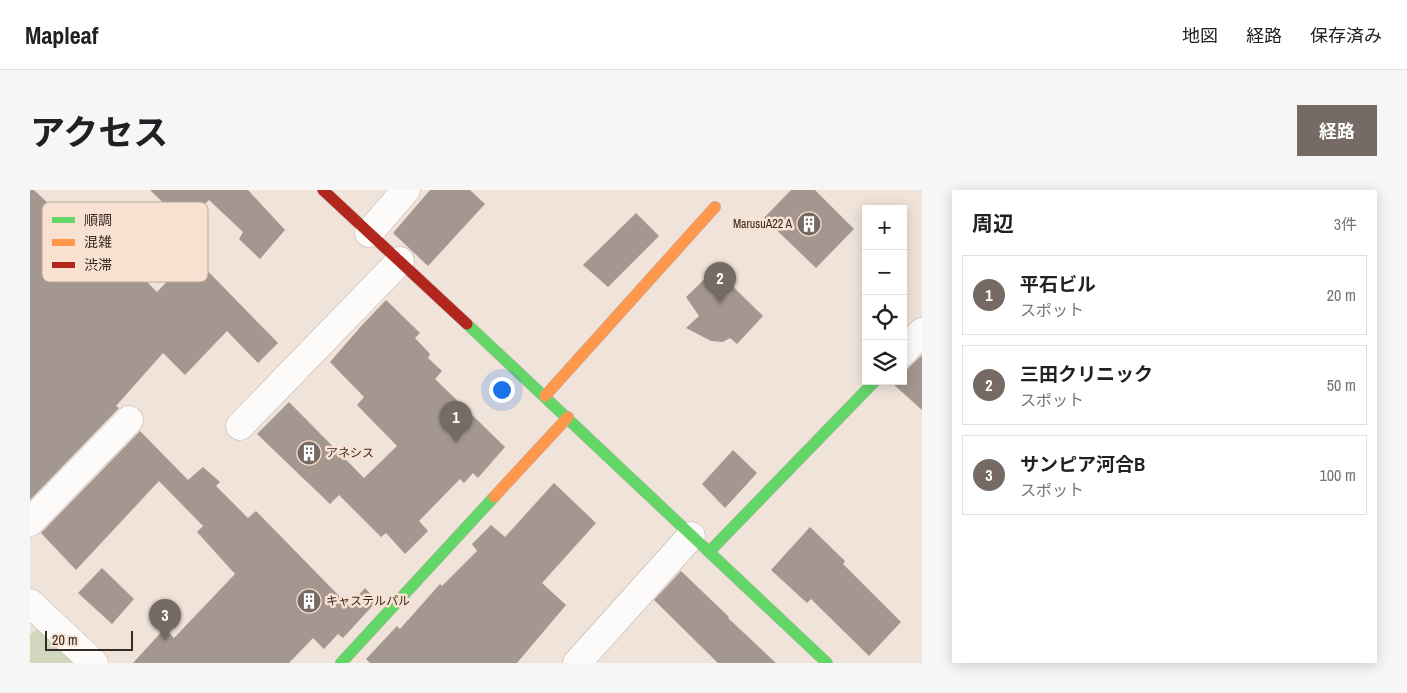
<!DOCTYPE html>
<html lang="ja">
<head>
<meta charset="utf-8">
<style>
	body { margin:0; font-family:"Archivo Narrow","Noto Sans JP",sans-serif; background:#f6f6f6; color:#202124 }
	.controls { position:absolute; right:15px; top:15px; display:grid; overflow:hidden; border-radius:0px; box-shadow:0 2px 12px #0003 }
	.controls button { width:45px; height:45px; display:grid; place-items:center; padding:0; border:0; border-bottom:1px solid #e0e0e0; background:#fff; color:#202124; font:25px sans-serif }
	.scale { position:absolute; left:15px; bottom:12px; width:88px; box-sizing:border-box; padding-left:5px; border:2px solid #342b25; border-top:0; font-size:14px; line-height:18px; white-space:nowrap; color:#342b25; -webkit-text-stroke:4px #f9e1d1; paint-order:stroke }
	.you { position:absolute; left:471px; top:199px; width:18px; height:18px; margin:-12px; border:4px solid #fff; border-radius:50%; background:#1a73e8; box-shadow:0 0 0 8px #1a73e833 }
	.badge { display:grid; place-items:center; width:32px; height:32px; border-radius:50%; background:#766b64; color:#fff; font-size:16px; font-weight:700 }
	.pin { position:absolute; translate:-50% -41px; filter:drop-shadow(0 1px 2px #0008) }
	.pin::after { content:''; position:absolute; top:26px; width:18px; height:15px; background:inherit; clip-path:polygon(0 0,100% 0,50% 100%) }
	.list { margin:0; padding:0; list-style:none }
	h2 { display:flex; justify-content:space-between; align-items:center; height:65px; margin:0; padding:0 20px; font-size:21px }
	h2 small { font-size:16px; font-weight:400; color:#757577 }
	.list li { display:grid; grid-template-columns:32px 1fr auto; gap:15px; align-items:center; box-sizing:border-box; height:80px; margin:0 10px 10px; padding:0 10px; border:1px solid #e0e0e0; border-radius:0px }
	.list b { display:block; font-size:19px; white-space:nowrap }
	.list p { margin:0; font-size:16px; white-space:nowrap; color:#757577 }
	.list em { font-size:16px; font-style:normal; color:#757577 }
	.icon { flex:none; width:28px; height:28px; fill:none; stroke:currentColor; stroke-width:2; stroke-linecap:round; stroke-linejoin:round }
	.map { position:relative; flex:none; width:892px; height:473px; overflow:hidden; border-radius:0px }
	header { display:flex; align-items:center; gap:30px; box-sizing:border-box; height:70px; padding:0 25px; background:#fff; border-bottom:1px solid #e0e0e0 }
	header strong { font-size:24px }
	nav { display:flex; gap:28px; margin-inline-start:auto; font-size:18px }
	.intro { display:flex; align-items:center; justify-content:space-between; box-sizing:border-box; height:120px; padding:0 30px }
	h1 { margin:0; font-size:35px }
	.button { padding:12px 22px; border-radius:0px; background:#766b64; color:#fff; font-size:18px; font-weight:700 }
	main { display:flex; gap:30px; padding:0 30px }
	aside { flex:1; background:#fff; border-radius:0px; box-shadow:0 2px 12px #0003 }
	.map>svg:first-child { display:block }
	.green { fill:#d0d7bd }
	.building { fill:#a4978f }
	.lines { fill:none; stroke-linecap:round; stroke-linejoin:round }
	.street-casing { stroke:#bbb1aa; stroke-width:29 }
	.fast-casing { stroke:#bbb1aa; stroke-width:12 }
	.slow-casing { stroke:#bbb1aa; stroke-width:12 }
	.jam-casing { stroke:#bbb1aa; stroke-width:12 }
	.street { stroke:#fdfbf9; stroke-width:28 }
	.fast { stroke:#63d668; stroke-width:11 }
	.slow { stroke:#ff974d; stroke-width:11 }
	.jam { stroke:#b3261e; stroke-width:11 }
	.labels { text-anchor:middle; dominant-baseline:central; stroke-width:5; stroke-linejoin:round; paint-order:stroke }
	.poi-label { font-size:12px; fill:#342b25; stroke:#f9e1d1; text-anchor:start }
	.key { fill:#f9e1d1; stroke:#beaa9d; stroke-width:1 }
	.key-label { font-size:14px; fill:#342b25 }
</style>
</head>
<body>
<header>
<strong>Mapleaf</strong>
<nav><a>地図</a><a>経路</a><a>保存済み</a></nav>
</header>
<div class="intro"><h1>アクセス</h1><a class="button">経路</a></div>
<main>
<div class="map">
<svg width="892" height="473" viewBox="0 0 892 473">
	<rect width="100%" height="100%" fill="#f0e3da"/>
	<path class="green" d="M12,435L51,473H0V445Z"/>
	<g class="building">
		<path d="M0,0H4L36,30L45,20L127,102L162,65L248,153L228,173L197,141L155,185L133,163L86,216L89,218L0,310Z"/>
		<path d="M120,0H218L255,40L230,69L209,49L213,42L179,10L155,34Z"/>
		<path d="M400,0H440L455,14L398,76L363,43Z"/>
		<path d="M761,0H785L824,39L786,78L734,28Z"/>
		<path d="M606,23L629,46L578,97L553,75Z"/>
		<path d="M685,79L733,126L707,154L700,148L693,152L681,151L656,138L669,126L656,107Z"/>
		<path d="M356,110L390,143L385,148L400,164L398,168L412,181L405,189L475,257L448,288L443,283L434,293L430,289L389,331L398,341L375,364L356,343L351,347L309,305L300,314L227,244L259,212L334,288L367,256L327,215L334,207L300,172L333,134Z"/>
		<path d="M892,165V220L863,194L865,191H873V183Z"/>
		<path d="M110,241L158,290L173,277L190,292L186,296L218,328L226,321L319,416L335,398L347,411L313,448L308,444L294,459L283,448L259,473H103L135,438L144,448L205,384L167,342L173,336L129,291L46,380L11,343Z"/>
		<path d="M703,260L727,283L695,318L672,294Z"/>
		<path d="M524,293L566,333L512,393L536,415L487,473H340L336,469L367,436L370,439L410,394L412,396L447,361L442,354L461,335L475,347Z"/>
		<path d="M780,337L815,371L813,374L871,432L839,466L781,409L777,413L741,380Z"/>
		<path d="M72,378L104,409L82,434L48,403Z"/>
		<path d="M651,381L699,427L698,428L746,473H688L624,410Z"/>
	</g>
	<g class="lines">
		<defs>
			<g id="street">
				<path d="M339,43L376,0"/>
				<path d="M873,162L892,142"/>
				<path d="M210,236L370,71"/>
				<path d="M0,332L99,230"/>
				<path d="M0,413L64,473"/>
				<path d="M547,473L661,346"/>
			</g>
			<g id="fast">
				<path d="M437,134L797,473"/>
				<path d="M679,362L845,191"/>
				<path d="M311,473L464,307"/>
			</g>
			<g id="slow">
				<path d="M515,206L685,17"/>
				<path d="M464,307L538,227"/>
			</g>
			<path id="jam" d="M293,0L437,134"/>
		</defs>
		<use href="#street" class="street-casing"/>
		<use href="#fast" class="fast-casing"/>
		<use href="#slow" class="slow-casing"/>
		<use href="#jam" class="jam-casing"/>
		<use href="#street" class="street"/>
		<use href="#fast" class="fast"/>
		<use href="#slow" class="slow"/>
		<use href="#jam" class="jam"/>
	</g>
	<defs>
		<symbol id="building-disc" viewBox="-11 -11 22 22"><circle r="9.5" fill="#766b64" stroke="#f9e1d1"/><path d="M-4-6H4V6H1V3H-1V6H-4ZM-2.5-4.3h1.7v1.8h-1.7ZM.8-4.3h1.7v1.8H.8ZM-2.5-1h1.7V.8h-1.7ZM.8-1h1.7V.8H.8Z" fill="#fff"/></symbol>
	</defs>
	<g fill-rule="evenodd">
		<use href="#building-disc" x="765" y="20" width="28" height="28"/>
		<use href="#building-disc" x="265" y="249" width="28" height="28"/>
		<use href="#building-disc" x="265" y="397" width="28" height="28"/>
	</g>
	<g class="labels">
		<g class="poi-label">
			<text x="762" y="34" text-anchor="end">MarusuA22 A</text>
			<text x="296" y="263">アネシス</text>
			<text x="296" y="411">キャステルパル</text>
		</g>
	</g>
	<rect x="12" y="12" width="166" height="80" rx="8" class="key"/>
	<rect x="22" y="27" width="23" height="6" fill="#63d668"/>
	<rect x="22" y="49" width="23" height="7" fill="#ff974d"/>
	<rect x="22" y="72" width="23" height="6" fill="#b3261e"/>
	<g class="key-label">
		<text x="54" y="35">順調</text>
		<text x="54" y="57">混雑</text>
		<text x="54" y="80">渋滞</text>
	</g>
</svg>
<div class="controls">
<button>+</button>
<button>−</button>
<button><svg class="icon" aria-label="locate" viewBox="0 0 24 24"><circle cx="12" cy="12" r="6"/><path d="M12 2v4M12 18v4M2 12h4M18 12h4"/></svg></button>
<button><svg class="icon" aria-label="layers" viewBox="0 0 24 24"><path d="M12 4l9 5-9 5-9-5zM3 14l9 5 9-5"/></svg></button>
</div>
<div class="scale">20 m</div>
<div class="you"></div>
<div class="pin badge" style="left:426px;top:252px">1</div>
<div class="pin badge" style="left:690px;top:113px">2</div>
<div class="pin badge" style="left:135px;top:450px">3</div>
</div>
<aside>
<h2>周辺<small>3件</small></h2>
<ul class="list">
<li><span class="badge">1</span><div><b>平石ビル</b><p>スポット</p></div><em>20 m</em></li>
<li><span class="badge">2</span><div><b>三田クリニック</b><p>スポット</p></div><em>50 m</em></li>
<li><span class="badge">3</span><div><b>サンピア河合B</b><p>スポット</p></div><em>100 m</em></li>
</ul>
</aside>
</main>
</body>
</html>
